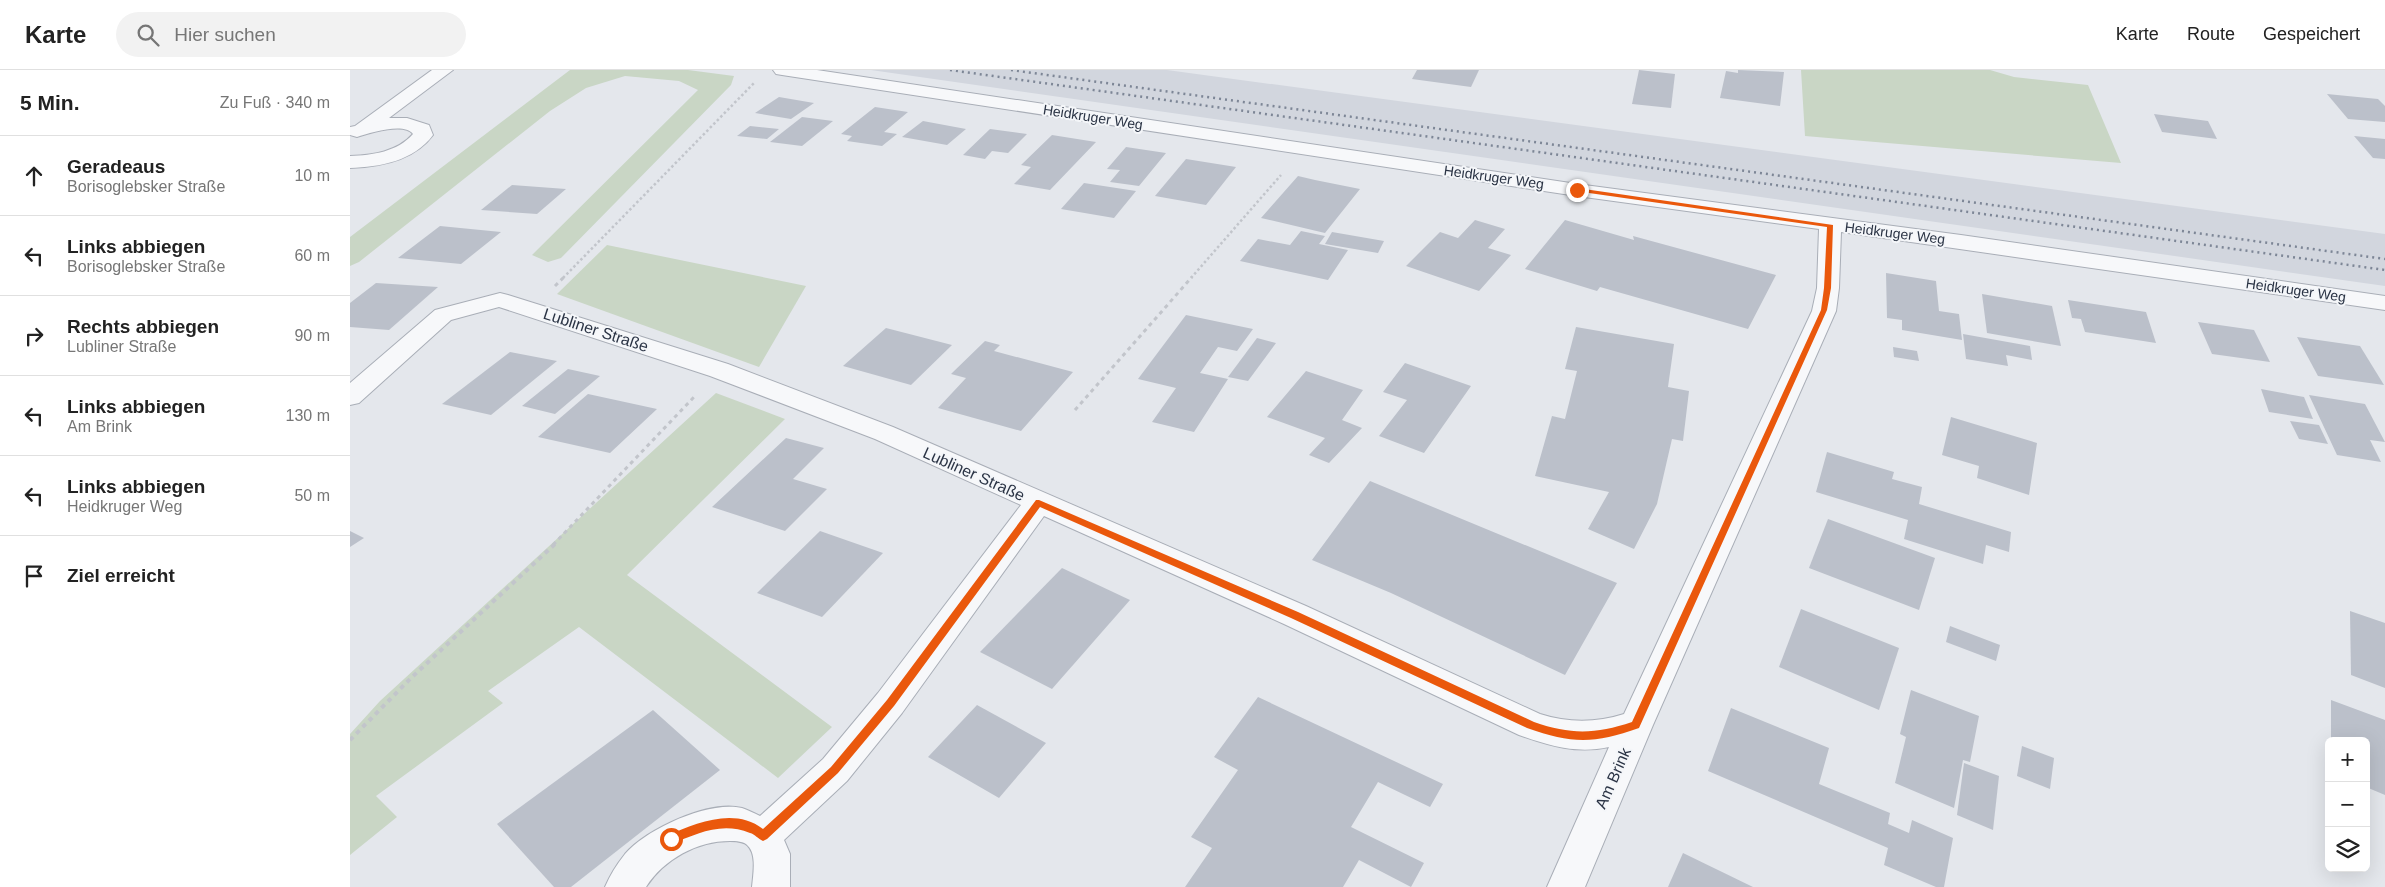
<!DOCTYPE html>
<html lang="de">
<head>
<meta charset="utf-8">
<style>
	body { margin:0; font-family:Helvetica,sans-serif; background:#f2f2f2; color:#222 }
	.controls { position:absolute; right:15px; bottom:15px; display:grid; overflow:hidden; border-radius:8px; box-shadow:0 5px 20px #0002 }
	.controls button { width:45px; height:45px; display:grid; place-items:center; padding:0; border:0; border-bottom:1px solid #e0e0e0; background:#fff; color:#222; font:25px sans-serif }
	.stop { position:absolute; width:15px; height:15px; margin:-11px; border:4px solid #ea580c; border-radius:50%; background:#fff }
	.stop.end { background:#ea580c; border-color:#fff; box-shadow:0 1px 5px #0008 }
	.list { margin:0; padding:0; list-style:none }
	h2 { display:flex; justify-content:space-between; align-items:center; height:65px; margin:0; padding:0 20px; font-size:21px }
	h2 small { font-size:16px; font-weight:400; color:#767676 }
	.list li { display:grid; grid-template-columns:32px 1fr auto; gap:15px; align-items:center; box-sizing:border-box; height:80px; padding:0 20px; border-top:1px solid #e0e0e0 }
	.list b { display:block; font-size:19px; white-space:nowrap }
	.list p { margin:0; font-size:16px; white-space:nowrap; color:#767676 }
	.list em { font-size:16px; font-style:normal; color:#767676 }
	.icon { flex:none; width:28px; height:28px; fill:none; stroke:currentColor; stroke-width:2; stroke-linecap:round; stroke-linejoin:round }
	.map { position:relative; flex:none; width:2035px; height:817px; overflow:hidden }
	header { display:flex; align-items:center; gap:30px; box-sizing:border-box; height:70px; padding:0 25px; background:#fff; border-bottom:1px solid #e0e0e0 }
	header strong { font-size:24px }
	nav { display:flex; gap:28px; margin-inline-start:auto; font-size:18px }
	.search { width:350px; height:45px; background:#f2f2f2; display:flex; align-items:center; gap:12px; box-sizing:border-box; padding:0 18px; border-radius:28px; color:#767676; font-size:19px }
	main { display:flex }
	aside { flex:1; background:#fff }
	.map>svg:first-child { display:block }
	.built { fill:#d2d6de }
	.green { fill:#c9d6c5 }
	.building { fill:#bbc0ca }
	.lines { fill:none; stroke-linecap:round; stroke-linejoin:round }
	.minor-casing { stroke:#a9aeb7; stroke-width:2 }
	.path-far2 { stroke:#c2c5cb; stroke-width:2.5; stroke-dasharray:2.5 2.5; stroke-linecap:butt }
	.path-far1 { stroke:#c2c5cb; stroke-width:3; stroke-dasharray:4 4; stroke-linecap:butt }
	.path { stroke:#c2c5cb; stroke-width:4; stroke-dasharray:4.5 4.5; stroke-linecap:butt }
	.minor { fill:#f7f8fa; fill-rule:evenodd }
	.rail { stroke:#7d8696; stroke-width:2.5; stroke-dasharray:2 4; stroke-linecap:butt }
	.route { fill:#ea580c }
	.labels { text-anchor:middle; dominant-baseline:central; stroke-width:4; stroke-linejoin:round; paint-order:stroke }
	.far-street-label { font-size:14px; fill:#2b3445; stroke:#f4f6f9 }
	.street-label { font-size:16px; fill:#2b3445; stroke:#f4f6f9 }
</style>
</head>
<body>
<header>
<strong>Karte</strong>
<div class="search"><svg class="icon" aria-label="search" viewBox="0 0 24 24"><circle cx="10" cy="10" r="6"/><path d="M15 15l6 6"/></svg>Hier suchen</div>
<nav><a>Karte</a><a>Route</a><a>Gespeichert</a></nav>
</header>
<main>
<aside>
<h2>5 Min.<small>Zu Fuß · 340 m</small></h2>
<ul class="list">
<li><svg class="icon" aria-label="ahead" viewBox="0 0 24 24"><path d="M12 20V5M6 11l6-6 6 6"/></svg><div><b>Geradeaus</b><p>Borisoglebsker Straße</p></div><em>10 m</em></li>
<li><svg class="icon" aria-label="left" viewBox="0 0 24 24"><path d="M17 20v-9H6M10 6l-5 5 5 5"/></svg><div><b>Links abbiegen</b><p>Borisoglebsker Straße</p></div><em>60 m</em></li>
<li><svg class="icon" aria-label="right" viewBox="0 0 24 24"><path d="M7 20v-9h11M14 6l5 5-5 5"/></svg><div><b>Rechts abbiegen</b><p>Lubliner Straße</p></div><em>90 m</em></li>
<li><svg class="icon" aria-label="left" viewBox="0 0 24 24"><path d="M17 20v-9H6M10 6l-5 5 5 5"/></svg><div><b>Links abbiegen</b><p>Am Brink</p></div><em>130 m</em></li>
<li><svg class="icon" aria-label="left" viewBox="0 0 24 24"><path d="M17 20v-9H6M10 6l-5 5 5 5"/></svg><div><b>Links abbiegen</b><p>Heidkruger Weg</p></div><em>50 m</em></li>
<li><svg class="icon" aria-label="arrive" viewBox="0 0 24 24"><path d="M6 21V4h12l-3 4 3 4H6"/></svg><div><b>Ziel erreicht</b></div></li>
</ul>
</aside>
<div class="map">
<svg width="2035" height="817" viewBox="0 0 2035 817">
	<rect width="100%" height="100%" fill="#e4e7ec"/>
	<path class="built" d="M521,0H817L2035,164V216Z"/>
	<g class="green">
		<path d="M220,0H338L384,6L381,15L211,188L198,192L182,185L348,20L329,11L275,6L236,18L200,41L9,192L0,196V167Z"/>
		<path d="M1451,0H1640L1664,7L1738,15L1771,93L1455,66Z"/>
		<path d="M257,175L456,216L409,297L207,224Z"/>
		<path d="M366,323L435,349L277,505L482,657L428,708L229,557L138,621L153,633L26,726L47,747L0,785V664L30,631Z"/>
	</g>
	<g class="building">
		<path d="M1067,0H1129L1121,17L1062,9Z"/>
		<path d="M1289,0L1325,4L1321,38L1282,34Z"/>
		<path d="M1388,0L1434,2L1430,36L1370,28L1376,1L1388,3Z"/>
		<path d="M1977,24L2028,29L2035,36V52L1998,49Z"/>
		<path d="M429,27L464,33L441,49L405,43Z"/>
		<path d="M525,37L558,42L534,62L547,64L532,76L497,71L502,66L491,64Z"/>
		<path d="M1804,44L1858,51L1867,69L1812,62Z"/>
		<path d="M452,47L483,51L452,76L420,72Z"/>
		<path d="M573,51L616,59L597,75L552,67Z"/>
		<path d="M400,56L429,59L417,69L387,66Z"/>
		<path d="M640,59L677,64L658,83L642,81L635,89L613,85Z"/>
		<path d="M702,65L746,72L700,120L664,114L681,97L671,95Z"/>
		<path d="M2004,66L2035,69V89L2023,88Z"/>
		<path d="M776,77L816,83L789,116L760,112L770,100L757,99Z"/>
		<path d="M836,89L886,97L856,135L805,126Z"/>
		<path d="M948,106L965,110L1010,119L975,163L911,148Z"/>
		<path d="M734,113L786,121L764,148L711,139Z"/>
		<path d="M162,115L216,119L187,144L131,140Z"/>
		<path d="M1125,150L1155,159L1138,178L1161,185L1129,221L1056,196L1090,162L1108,168Z"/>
		<path d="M1215,150L1284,170L1283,166L1426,205L1398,259L1250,217L1247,221L1175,199Z"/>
		<path d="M90,156L151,162L111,194L48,188Z"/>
		<path d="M951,161L975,166L969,174L998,180L978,210L890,191L908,169L940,175Z"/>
		<path d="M982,162L1034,171L1028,183L975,174Z"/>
		<path d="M1536,203L1586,211L1589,241L1609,244L1612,270L1552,260V250L1537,248Z"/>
		<path d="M26,213L88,217L39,260L0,257V233Z"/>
		<path d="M1632,224L1702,236L1711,276L1637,263Z"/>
		<path d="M1718,230L1796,242L1806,273L1735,262L1731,249L1722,248Z"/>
		<path d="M836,245L903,259L887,281L868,277L850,303L878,309L844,362L802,352L826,318L788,309Z"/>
		<path d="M1848,252L1904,260L1920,292L1862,284Z"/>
		<path d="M1226,257L1324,274L1318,317L1339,321L1333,371L1322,369L1307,434L1284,479L1238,459L1259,422L1185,406L1202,346L1215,349L1227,301L1215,299Z"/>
		<path d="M536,258L602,275L561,315L493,296Z"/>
		<path d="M1613,264L1680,276L1682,290L1656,285L1658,296L1616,289Z"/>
		<path d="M1947,267L2010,276L2034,315L1968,306Z"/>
		<path d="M907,268L926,273L898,311L878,307Z"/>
		<path d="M635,271L650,275L644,281L723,302L671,361L588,338L616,308L601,304Z"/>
		<path d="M1543,277L1567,281L1569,291L1544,287Z"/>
		<path d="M160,282L207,291L141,345L92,334Z"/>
		<path d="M1055,293L1121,316L1074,383L1029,366L1057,330L1033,322Z"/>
		<path d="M218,299L250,306L205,344L172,336Z"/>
		<path d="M956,301L1013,320L992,350L1012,358L979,393L959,385L975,368L917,347Z"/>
		<path d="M1911,319L1954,327L1963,349L1919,342Z"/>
		<path d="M238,324L307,339L260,383L188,367Z"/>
		<path d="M1959,325L2015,334L2035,372L2020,370L2031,392L1987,385Z"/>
		<path d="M1601,347L1687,373L1679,425L1627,408L1629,396L1592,385Z"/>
		<path d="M1940,351L1969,355L1978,374L1949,369Z"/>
		<path d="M436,368L474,378L443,409L477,419L435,461L362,437Z"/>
		<path d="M1477,382L1544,402L1542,409L1572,417L1569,434L1661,462L1659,482L1636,475L1633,494L1554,469L1558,450L1466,422Z"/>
		<path d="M1020,411L1267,513L1215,605L1041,523L962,490Z"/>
		<path d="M1478,449L1585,488L1569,540L1459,498Z"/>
		<path d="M0,461L14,468L0,477Z"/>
		<path d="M470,461L533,483L472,547L407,523Z"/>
		<path d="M712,498L780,530L702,619L630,582Z"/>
		<path d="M1451,539L1549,578L1529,640L1429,597Z"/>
		<path d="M2000,541L2035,553V618L2001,605Z"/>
		<path d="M1600,556L1650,575L1646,591L1596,572Z"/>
		<path d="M1561,620L1629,646L1620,692L1613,690L1604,738L1545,713L1556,667L1550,664Z"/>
		<path d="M908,627L1093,714L1080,737L1028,712L1001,757L1074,793L1061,817L1009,790L993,817H835L862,778L841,767L888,700L864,687Z"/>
		<path d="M1981,630L2035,650V725L2016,717V671H1981Z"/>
		<path d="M627,635L696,673L649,728L578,687Z"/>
		<path d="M1381,638L1479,678L1469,714L1540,743L1538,754L1559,763L1562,750L1603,768L1594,817H1586L1534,795L1538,778L1358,701Z"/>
		<path d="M303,640L370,700L221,817H204L147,754Z"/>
		<path d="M1672,676L1704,688L1700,719L1667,706Z"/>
		<path d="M1614,693L1649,706L1643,760L1607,745Z"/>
		<path d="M1333,783L1403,817H1318Z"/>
	</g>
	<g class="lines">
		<defs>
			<g id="minor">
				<path d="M82,0H103L39,48H57L79,55L83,65C64,91 30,97 0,98V86C23,85 47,82 63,64C54,52 20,63 7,67L0,65V57L5,56Z"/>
				<path d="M423,0H467L1227,114L1611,165L2035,226V240L1491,162L1489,218L1486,241L1303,655L1235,817H1197L1259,677C1227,684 1200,676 1169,665L934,554L694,446L552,643L497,711L434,770L440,784V817H402C403,805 407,785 398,776C394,771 386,771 380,771C347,771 314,789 296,817H255C260,805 267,794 275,784C296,759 359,730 392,738C398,740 404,743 410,746L473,689L528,623L671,435L525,369L360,306L149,237L101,250L9,333L0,335V313L85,240L150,223L158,225L378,294L543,357L956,536L1190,644C1218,653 1246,653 1274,644L1462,241L1467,218L1469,159L1227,126L432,5L426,4Z"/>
			</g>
		</defs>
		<use href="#minor" class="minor-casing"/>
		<g class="path-far2">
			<path d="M213,208L404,13"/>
			<path d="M841,208L931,105"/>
		</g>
		<g class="path-far1">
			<path d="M205,216L214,207"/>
			<path d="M725,340L842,207"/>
			<path d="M203,475L344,327"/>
		</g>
		<path class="path" d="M0,670L61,608L205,474"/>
		<use href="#minor" class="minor"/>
		<g class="rail">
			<path d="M600,0L2035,200"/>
			<path d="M661,0L2035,189"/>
		</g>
	</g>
	<path class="route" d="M1227,118L1483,155L1481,218L1477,240L1289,658C1244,674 1222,674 1177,658L941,548L690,437L544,636L488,703L417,769L413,771C408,769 405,764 400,763C371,751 347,764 321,774L317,773V766C346,753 384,737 413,759L481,697L537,630L686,430H689L948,542L1184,652C1221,665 1246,664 1282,652L1471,240L1474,218L1477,157L1225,121Z"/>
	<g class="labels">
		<g class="far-street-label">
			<text transform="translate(743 47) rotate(9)">Heidkruger Weg</text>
			<text transform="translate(1144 107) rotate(8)">Heidkruger Weg</text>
			<text transform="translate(1545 163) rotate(7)">Heidkruger Weg</text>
			<text transform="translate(1946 220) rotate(8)">Heidkruger Weg</text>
		</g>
		<g class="street-label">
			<text transform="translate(246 260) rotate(18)">Lubliner Straße</text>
			<text transform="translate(624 404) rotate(24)">Lubliner Straße</text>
			<text transform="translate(1263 708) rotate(-66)">Am Brink</text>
		</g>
	</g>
</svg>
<div class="controls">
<button>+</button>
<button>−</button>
<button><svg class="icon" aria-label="layers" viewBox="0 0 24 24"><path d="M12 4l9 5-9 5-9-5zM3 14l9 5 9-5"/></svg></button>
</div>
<div class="stop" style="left:321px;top:769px"></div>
<div class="stop end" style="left:1227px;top:120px"></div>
</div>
</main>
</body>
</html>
